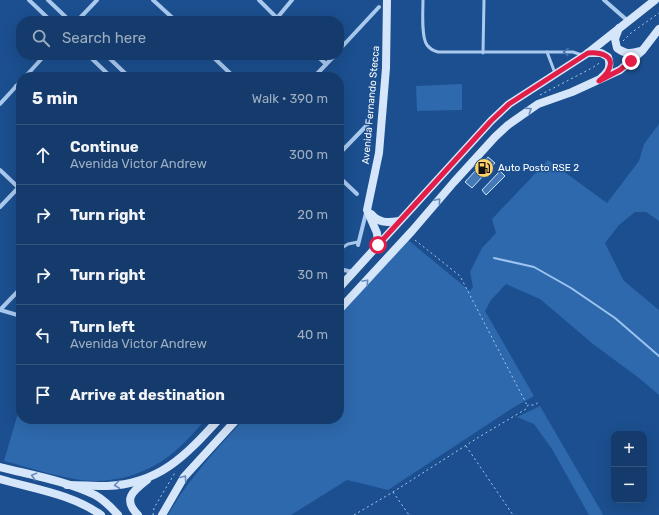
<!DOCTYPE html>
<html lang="en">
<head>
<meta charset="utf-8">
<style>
	body { margin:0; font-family:Rubik,sans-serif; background:#214673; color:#f1f3f6 }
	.controls { position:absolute; right:12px; bottom:12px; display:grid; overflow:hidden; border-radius:8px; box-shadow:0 4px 16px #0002 }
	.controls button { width:36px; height:36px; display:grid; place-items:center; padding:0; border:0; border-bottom:1px solid #33557e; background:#143b6b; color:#f1f3f6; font:20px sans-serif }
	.stop { position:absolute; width:12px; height:12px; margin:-9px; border:3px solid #e11d48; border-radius:50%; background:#fff }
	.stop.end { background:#e11d48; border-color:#fff; box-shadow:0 1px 4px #0008 }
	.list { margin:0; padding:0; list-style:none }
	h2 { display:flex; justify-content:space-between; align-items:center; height:52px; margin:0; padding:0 16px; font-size:17px }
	h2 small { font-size:13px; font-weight:400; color:#9dadc1 }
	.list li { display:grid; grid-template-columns:26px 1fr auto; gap:12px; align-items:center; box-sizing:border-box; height:60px; padding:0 16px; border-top:1px solid #33557e }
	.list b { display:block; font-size:15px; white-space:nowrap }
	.list p { margin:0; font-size:13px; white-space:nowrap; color:#9dadc1 }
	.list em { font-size:13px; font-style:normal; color:#9dadc1 }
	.icon { flex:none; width:22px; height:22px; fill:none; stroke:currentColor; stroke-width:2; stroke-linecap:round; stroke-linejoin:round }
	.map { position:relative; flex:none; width:659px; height:515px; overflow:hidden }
	.search { position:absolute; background:#143b6b; box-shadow:0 4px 16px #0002; left:16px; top:16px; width:328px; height:44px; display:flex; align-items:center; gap:10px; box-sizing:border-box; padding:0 14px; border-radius:16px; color:#9dadc1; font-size:15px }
	.panel { position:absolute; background:#143b6b; box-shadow:0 4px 16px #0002; left:16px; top:72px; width:328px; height:352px; border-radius:16px }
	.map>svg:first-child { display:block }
	.green { fill:#2e69ad }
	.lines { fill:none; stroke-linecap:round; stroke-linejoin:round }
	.stream { stroke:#9cc4f0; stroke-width:2 }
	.building { fill:#4478b7; stroke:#cfe3fa }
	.path { stroke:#a9c9ee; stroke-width:1; stroke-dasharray:2 3; stroke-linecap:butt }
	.lane { stroke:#a9c9ee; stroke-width:3 }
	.street { stroke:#a9c9ee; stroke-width:4 }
	.secondary { stroke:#d6e6fa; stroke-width:8 }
	.oneway { stroke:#4674ac }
	.oneway2 { stroke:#668bba }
	.route { stroke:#e11d48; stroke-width:5 }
	.labels { text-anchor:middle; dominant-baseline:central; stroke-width:3; stroke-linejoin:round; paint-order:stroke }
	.street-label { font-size:10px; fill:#fff; stroke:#1b4f8f }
	.poi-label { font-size:10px; fill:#fff; stroke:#1b4f8f; text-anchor:start }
</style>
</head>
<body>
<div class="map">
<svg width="659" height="515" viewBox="0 0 659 515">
	<rect width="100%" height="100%" fill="#1b4f8f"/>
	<g class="green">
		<path d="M462,84V110L417,111L416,86Z"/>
		<path d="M659,124V221L646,212H635L619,225L605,243L624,281L659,310V395L639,378L593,344L540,299L506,284L491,300L485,311L534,396L514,407L388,490L347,480L291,515H168C188,479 217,449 244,419H339V315L408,240L470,291L473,287L470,272L482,248L496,233L492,219L548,160L607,203L639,161L644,144Z"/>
		<path d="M21,403V419H206C193,434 179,450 162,461C138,477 104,485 75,479C51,475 27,467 4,461Z"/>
		<path d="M540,406L601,511L603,515H589L552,449L534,424L517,417Z"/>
	</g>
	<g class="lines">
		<path class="stream" d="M494,258L534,267L571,288L615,318L659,356"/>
	</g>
	<g class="building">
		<path d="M488,157L495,163L472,188L465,182Z"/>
		<path d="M500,171L505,176L486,195L482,190Z"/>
	</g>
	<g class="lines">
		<g class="path">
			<path d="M623,41L631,33L659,13"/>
			<path d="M540,95L592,68L601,62"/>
			<path d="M415,240L460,276L527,405"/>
			<path d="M466,446L513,515"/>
			<path d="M393,492L409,515"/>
			<path d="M153,515L154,508L176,471"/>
			<path d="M354,515L393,492L479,437L526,409L528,405H535L540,401"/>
		</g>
		<g class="lane">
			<path d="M423,0C423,11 421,37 427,45C430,49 434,51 438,52H573L582,55"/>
			<path d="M547,52L555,73"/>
			<path d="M483,53L484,0"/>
			<path d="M339,250L348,244L358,242"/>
		</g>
		<g class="street">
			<path d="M29,0L51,21"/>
			<path d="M48,0L70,21"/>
			<path d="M153,0L176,21"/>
			<path d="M259,0L280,21"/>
			<path d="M604,0L628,21"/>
			<path d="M277,18L292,0"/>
			<path d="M77,21L97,0"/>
			<path d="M339,50L379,7"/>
			<path d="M88,55L111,77"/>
			<path d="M106,55L129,77"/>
			<path d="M211,55L234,77"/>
			<path d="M316,55L326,64"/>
			<path d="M25,77L45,55"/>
			<path d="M314,77L335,55"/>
			<path d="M16,86L21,91"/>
			<path d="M0,104L21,81"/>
			<path d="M339,154L369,123"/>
			<path d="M0,170L21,190"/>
			<path d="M339,177L357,194"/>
			<path d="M0,207L19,187"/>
			<path d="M358,245L366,213"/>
			<path d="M339,269L353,272"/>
			<path d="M0,310L21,288"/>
			<path d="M0,310L21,316"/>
		</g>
		<g class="secondary">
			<path d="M619,28L615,39L617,48C625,54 630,54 640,51"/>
			<path d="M588,53H601L608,57C611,66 609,71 602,77"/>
			<path d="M371,214C379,223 387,223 399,221"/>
			<path d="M378,245L377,233L367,210L379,153L386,68L387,0"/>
			<path d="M339,288L491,121L509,104L588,53L655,0"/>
			<path d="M339,310L412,231L454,182L495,137L508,125L538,104L572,92L620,70L642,51L659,29"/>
			<path d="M0,467C31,475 66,481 95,495C104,500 111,507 118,515"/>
			<path d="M0,479C34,489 72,494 101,515"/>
			<path d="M67,485C80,485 94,486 107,486C160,484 186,455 219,419"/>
			<path d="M138,515C122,499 133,491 147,480"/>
			<path d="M162,515L184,477L237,419"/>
		</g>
	</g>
	<defs><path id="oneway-chevron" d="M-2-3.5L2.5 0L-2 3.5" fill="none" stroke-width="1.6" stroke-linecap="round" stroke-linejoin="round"/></defs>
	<use class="oneway" href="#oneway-chevron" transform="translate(566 52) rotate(-179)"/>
	<g class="oneway2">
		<use href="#oneway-chevron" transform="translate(529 110) rotate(-32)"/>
		<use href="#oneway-chevron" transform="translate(438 201) rotate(-50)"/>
		<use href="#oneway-chevron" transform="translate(366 282) rotate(-47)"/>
		<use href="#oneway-chevron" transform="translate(34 476) rotate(-165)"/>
		<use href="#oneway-chevron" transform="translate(184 478) rotate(-54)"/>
		<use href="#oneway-chevron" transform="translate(117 485) rotate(173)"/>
	</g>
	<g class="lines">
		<path class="route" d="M378,245L491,121L509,104L588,53C599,52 617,55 608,71C606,75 602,78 599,81L620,70L631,61"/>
	</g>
	<defs>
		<symbol id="fuel-disc" viewBox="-11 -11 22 22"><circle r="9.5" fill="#ffd166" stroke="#1b4f8f"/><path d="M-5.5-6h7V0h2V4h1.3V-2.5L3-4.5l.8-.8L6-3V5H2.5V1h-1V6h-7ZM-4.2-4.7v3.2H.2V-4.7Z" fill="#111"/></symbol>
	</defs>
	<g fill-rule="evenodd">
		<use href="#fuel-disc" x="473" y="157" width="22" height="22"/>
	</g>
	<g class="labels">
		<g class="street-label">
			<text transform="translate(371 105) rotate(-85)">Avenida Fernando Stecca</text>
		</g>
		<g class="poi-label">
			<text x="498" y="168">Auto Posto RSE 2</text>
		</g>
	</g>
</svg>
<div class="controls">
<button>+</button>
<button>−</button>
</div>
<div class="stop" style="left:378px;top:245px"></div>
<div class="stop end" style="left:631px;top:61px"></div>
<div class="search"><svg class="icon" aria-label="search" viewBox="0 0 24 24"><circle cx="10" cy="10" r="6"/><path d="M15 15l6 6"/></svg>Search here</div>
<section class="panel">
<h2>5 min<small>Walk · 390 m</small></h2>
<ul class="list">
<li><svg class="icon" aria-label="ahead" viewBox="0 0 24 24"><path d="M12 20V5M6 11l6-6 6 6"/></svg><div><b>Continue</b><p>Avenida Victor Andrew</p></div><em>300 m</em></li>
<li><svg class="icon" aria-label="right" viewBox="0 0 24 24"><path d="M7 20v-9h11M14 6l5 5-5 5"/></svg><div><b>Turn right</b></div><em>20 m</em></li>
<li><svg class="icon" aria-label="right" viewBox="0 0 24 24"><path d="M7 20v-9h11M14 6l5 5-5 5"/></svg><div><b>Turn right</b></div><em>30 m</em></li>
<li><svg class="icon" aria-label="left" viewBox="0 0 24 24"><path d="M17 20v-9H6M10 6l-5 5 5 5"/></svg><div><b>Turn left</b><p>Avenida Victor Andrew</p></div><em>40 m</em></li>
<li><svg class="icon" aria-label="arrive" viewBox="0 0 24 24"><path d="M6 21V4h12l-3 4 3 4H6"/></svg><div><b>Arrive at destination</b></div></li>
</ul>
</section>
</div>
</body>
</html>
